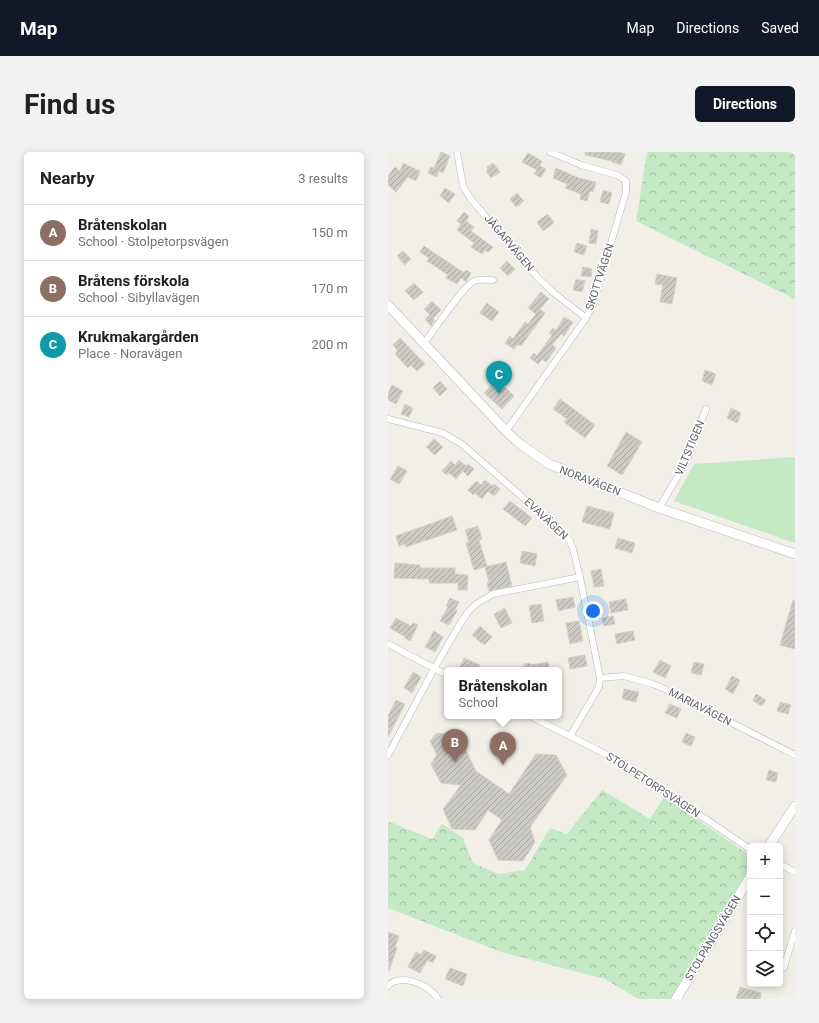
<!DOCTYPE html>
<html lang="en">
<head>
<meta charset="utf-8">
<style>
	body { margin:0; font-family:Roboto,sans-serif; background:#f2f2f2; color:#202124 }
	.controls { position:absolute; right:12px; bottom:12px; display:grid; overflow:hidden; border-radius:6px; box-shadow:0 2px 10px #0003 }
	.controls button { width:36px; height:36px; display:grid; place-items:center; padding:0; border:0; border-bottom:1px solid #e0e0e0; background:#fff; color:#202124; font:20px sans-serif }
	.you { position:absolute; left:205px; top:459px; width:14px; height:14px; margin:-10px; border:3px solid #fff; border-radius:50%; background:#1a73e8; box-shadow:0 0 0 6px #1a73e833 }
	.badge { display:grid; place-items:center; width:26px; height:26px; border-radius:50%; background:#111827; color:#fff; font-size:13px; font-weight:700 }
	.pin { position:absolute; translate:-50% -33px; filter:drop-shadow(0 1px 2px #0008) }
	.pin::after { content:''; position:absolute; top:21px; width:14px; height:12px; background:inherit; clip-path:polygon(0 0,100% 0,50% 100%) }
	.popup { position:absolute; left:56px; top:515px; width:118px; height:52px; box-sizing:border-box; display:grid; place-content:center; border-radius:6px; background:#fff; filter:drop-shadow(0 1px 3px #0005); font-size:13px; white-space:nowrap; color:#757577 }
	.popup b { font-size:15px; color:#202124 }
	.popup::after { content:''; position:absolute; left:50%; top:100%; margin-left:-8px; border:8px solid transparent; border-top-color:#fff }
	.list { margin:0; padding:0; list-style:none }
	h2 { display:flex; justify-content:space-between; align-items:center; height:52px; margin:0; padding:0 16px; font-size:17px }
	h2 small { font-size:13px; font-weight:400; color:#757577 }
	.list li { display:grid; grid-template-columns:26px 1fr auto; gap:12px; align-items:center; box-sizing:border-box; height:56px; padding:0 16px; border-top:1px solid #e0e0e0 }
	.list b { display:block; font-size:15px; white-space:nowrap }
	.list p { margin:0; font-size:13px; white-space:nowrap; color:#757577 }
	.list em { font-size:13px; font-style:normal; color:#757577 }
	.icon { flex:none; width:22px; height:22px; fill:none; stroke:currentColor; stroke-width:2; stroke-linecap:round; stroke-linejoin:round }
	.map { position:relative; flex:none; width:407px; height:847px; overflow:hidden; border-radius:6px }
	header { display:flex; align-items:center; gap:24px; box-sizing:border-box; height:56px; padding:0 20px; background:#111827; color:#fff }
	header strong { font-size:19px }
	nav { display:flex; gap:22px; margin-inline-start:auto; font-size:14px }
	.intro { display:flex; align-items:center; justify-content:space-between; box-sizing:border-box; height:96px; padding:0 24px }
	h1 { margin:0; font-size:28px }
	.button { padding:10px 18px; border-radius:6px; background:#111827; color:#fff; font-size:14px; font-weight:700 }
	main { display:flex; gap:24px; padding:0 24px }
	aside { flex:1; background:#fff; border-radius:6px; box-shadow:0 2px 10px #0003 }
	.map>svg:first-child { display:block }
	.grass { fill:#c5e8c5 }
	.forest { fill:url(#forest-crowns) }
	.building { fill:url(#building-hatch); stroke:#d6d1c6 }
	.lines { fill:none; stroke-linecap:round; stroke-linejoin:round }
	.street-casing { stroke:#b5b8bc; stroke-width:7 }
	.secondary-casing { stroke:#b6babf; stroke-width:10 }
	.street { stroke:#fff; stroke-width:6 }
	.secondary { stroke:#fff; stroke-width:9 }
	.labels { text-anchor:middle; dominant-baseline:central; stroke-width:3; stroke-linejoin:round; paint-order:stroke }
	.street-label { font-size:11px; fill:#5f6368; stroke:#fff }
</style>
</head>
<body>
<header>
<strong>Map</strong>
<nav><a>Map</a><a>Directions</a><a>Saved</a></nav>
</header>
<div class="intro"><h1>Find us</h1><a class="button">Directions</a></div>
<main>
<aside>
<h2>Nearby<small>3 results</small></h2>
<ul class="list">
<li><span class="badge" style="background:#8d6e63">A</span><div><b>Bråtenskolan</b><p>School · Stolpetorpsvägen</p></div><em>150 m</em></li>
<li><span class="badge" style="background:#8d6e63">B</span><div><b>Bråtens förskola</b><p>School · Sibyllavägen</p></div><em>170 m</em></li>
<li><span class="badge" style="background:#0f9aa8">C</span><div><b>Krukmakargården</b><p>Place · Noravägen</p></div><em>200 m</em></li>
</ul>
</aside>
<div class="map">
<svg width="407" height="847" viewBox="0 0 407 847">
	<defs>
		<pattern id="forest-crowns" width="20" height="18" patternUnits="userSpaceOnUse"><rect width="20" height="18" fill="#c5e8c5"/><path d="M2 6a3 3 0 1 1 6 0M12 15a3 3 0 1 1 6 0" fill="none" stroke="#a3c0a4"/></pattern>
		<pattern id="building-hatch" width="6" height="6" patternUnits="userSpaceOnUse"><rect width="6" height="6" fill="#cccac5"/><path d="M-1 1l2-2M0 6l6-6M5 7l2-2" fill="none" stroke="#a9a8a4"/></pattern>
	</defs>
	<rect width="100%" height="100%" fill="#f1efe8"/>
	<path class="grass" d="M407,305V391L286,349L306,312Z"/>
	<g class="forest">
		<path d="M259,0H407V147L248,69Z"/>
		<path d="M214,638L262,667L276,645L360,702L361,716L291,836L282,847H250L217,827L113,800L0,756V669L44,687L54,672L75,686L85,711L110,722L137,718L162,676L179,682Z"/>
	</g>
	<g class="building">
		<path d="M53,0L62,4L55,21L51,19L48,25L40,21L43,15L46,16Z"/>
		<path d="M197,0H230L237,2L233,13L224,10V9L197,3Z"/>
		<path d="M140,1L154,9L152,14L158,17L153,26L146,22L149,18L134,10Z"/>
		<path d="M15,11L32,19L28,29L20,25L8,40L0,33V24L7,15L12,19Z"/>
		<path d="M105,11L112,20L103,26L98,19L100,18L99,15Z"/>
		<path d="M168,16L191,26L208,30L205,40L202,39L199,49L192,47L193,42L177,36L179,32L165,26Z"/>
		<path d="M57,36L67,42L61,51L52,44Z"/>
		<path d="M215,38L224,41L221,52L212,50Z"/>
		<path d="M129,41L136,49L128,55L122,47Z"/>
		<path d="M76,60L81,64L78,69L86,75L83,79L105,95L101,100L97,98L94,102L83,95L86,91L69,78L73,72L69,69Z"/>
		<path d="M160,62L166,71L155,79L149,70Z"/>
		<path d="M203,77L210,79L208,92L201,91Z"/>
		<path d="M189,91L199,94L196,103L186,100Z"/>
		<path d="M36,94L76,121L78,118L83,121L78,130L73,126L69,132L58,126L60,123L39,109L41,106L32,100Z"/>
		<path d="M15,99L23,107L17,113L9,104Z"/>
		<path d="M119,109L127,117L120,124L112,116Z"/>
		<path d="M195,115L204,117L203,125L193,124Z"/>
		<path d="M269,122L289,126L284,152L272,150L275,133L267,132Z"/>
		<path d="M188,127L197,129L194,140L185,138Z"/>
		<path d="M26,131L35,140L26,148L17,139Z"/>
		<path d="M153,140L161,147L152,157L157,161L133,194L130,192L126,197L117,191L122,184L125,187L137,170L140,172L148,162L140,156Z"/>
		<path d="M44,149L53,158L45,166L47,168L43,174L37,167L42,163L36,157Z"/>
		<path d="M99,151L111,160L104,169L92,161Z"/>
		<path d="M176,165L185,170L176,184L173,182L164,193L168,196L158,210L154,207L150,212L142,206L146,201L149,204L164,183L161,181L165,176L168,178Z"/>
		<path d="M12,186L37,212L29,219L23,213L20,216L7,202L10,199L5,193Z"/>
		<path d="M317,218L328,222L324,233L314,229Z"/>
		<path d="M109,227L126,244L114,257L96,241Z"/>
		<path d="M52,229L59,237L52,244L45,236Z"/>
		<path d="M4,233L15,239L8,252L0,248V241Z"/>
		<path d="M172,247L207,273L197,286L176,270L179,267L165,257Z"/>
		<path d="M17,252L25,256L21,265L13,262Z"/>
		<path d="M343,256L353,261L349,271L339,266Z"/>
		<path d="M238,280L254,290L234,323L219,314Z"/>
		<path d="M46,287L55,295L47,303L38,295Z"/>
		<path d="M71,308L78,314L80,312L86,317L80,324L75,319L68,327L61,321L59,323L54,319L63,309L67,313Z"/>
		<path d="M10,314L19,319L11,332L2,327Z"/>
		<path d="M97,328L104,334L106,332L112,337L106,344L100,339L94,347L87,341L85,343L80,338L88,329L93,333Z"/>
		<path d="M122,349L144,366L137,374L115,357Z"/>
		<path d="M199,354L226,361L222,377L194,370Z"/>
		<path d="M64,364L69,378L18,395L17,392L11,394L8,384Z"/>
		<path d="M90,374L94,387L91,388L99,414L86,418L78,391L81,390L77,378Z"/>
		<path d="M230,386L247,391L244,401L227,396Z"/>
		<path d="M134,399L149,402L147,414L132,411Z"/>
		<path d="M118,410L124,434L101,439L99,431L101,430L97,415Z"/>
		<path d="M7,411L32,413V416H67V422L80,423L79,438H70V431H41V427L6,426Z"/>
		<path d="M213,417L216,434L206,435L203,419Z"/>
		<path d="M185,445L187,455L170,459L168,448Z"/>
		<path d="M62,446L71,450L67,458L69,459L61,473L52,469L60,455L58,454Z"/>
		<path d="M238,447L240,458L223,461L221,450Z"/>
		<path d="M405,448L407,449V497L392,493Z"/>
		<path d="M153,452L156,469L144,471L141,454Z"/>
		<path d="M117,456L124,471L113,476L106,462Z"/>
		<path d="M225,464L227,472L216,474L214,466Z"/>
		<path d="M8,466L23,474L25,471L30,473L22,489L17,486L18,485L2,476Z"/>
		<path d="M191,469L195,489L182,492L178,471Z"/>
		<path d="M92,474L104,485L96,493L84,483Z"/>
		<path d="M46,479L55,485L47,500L37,495Z"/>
		<path d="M245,479L247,488L229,492L227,482Z"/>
		<path d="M197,503L199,514L182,517L180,506Z"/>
		<path d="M76,506L92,513L89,518H77L72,515Z"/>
		<path d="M272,508L283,514L277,526L265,520Z"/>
		<path d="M160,510L162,518H133V515L137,514L136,512L142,511L143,513Z"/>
		<path d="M306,510L316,512L313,523L303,521Z"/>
		<path d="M25,520L33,525L24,541L16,536Z"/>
		<path d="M344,524L352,528L345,542L337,537Z"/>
		<path d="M236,537L251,540L248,550L234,547Z"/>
		<path d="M368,542L378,548L374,554L365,549Z"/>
		<path d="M8,548L17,552L0,585V564Z"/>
		<path d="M392,550L403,553L400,562L389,559Z"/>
		<path d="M282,552L293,557L289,566L277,561Z"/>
		<path d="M49,581L59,582L65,596H77L88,619L121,642L148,602L168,603L179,623L142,675L147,690L135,709L110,708L101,688L114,668L100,658L87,678L64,677L55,657L73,633L53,631L43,612L49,603L42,589Z"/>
		<path d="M298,581L307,585L303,594L294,590Z"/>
		<path d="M381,618L390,621L388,630L378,628Z"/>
		<path d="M0,780L11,784L7,795L9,796L1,819Z"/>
		<path d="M36,798L48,804L45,811L39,808L32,821L20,815L28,800L33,803Z"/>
		<path d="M62,816L79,822L75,834L57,827Z"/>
		<path d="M352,835L373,841L372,847H348Z"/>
	</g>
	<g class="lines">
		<defs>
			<g id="street">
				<path d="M69,0L75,34L82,46L150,126L166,141L198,166"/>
				<path d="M36,191C46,179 75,134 86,129C91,127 100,128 105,128"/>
				<path d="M0,267L55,281L75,293L173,379L182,389L185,397L192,425L212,526L211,535L182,584"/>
				<path d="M118,279L198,166L205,152L238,40V29L229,23L193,13L162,0"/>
				<path d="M271,356L298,310L318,257"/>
				<path d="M0,492L59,523"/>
				<path d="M212,526L236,524L265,532L279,538L407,603"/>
				<path d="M142,564L235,611L362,697"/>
				<path d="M0,603L46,517L72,472L80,460L88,452L105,442L192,425"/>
				<path d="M392,712L407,720"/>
				<path d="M392,814L396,815L407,779"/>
				<path d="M0,834C2,832 5,829 8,829C22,825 43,835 50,847"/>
			</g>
			<g id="secondary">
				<path d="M0,153L118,279L132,292L161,312L271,356L407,402"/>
				<path d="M381,694L407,654"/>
				<path d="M288,847L362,725"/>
			</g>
		</defs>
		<use href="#street" class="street-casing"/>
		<use href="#secondary" class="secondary-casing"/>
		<use href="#street" class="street"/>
		<use href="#secondary" class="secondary"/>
	</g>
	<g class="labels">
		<g class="street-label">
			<text transform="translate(121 91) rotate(50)">JÄGARVÄGEN</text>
			<text transform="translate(212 125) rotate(-72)">SKOTTVÄGEN</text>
			<text transform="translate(302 296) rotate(-67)">VILTSTIGEN</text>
			<text transform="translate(202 329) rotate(21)">NORAVÄGEN</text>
			<text transform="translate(158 367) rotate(43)">EVAVÄGEN</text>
			<text transform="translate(312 555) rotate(27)">MARIAVÄGEN</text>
			<text transform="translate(265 633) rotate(33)">STOLPETORPSVÄGEN</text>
			<text transform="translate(325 786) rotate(-59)">STOLPÄNGSVÄGEN</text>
		</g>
	</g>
</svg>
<div class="controls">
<button>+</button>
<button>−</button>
<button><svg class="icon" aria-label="locate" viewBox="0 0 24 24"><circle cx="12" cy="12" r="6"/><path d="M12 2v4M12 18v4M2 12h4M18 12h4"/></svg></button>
<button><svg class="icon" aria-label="layers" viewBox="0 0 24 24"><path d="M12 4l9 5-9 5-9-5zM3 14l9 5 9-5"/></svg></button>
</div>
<div class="you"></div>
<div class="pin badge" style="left:115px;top:613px;background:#8d6e63">A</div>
<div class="popup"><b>Bråtenskolan</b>School</div>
<div class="pin badge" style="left:67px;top:610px;background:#8d6e63">B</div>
<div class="pin badge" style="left:111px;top:242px;background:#0f9aa8">C</div>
</div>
</main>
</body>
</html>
